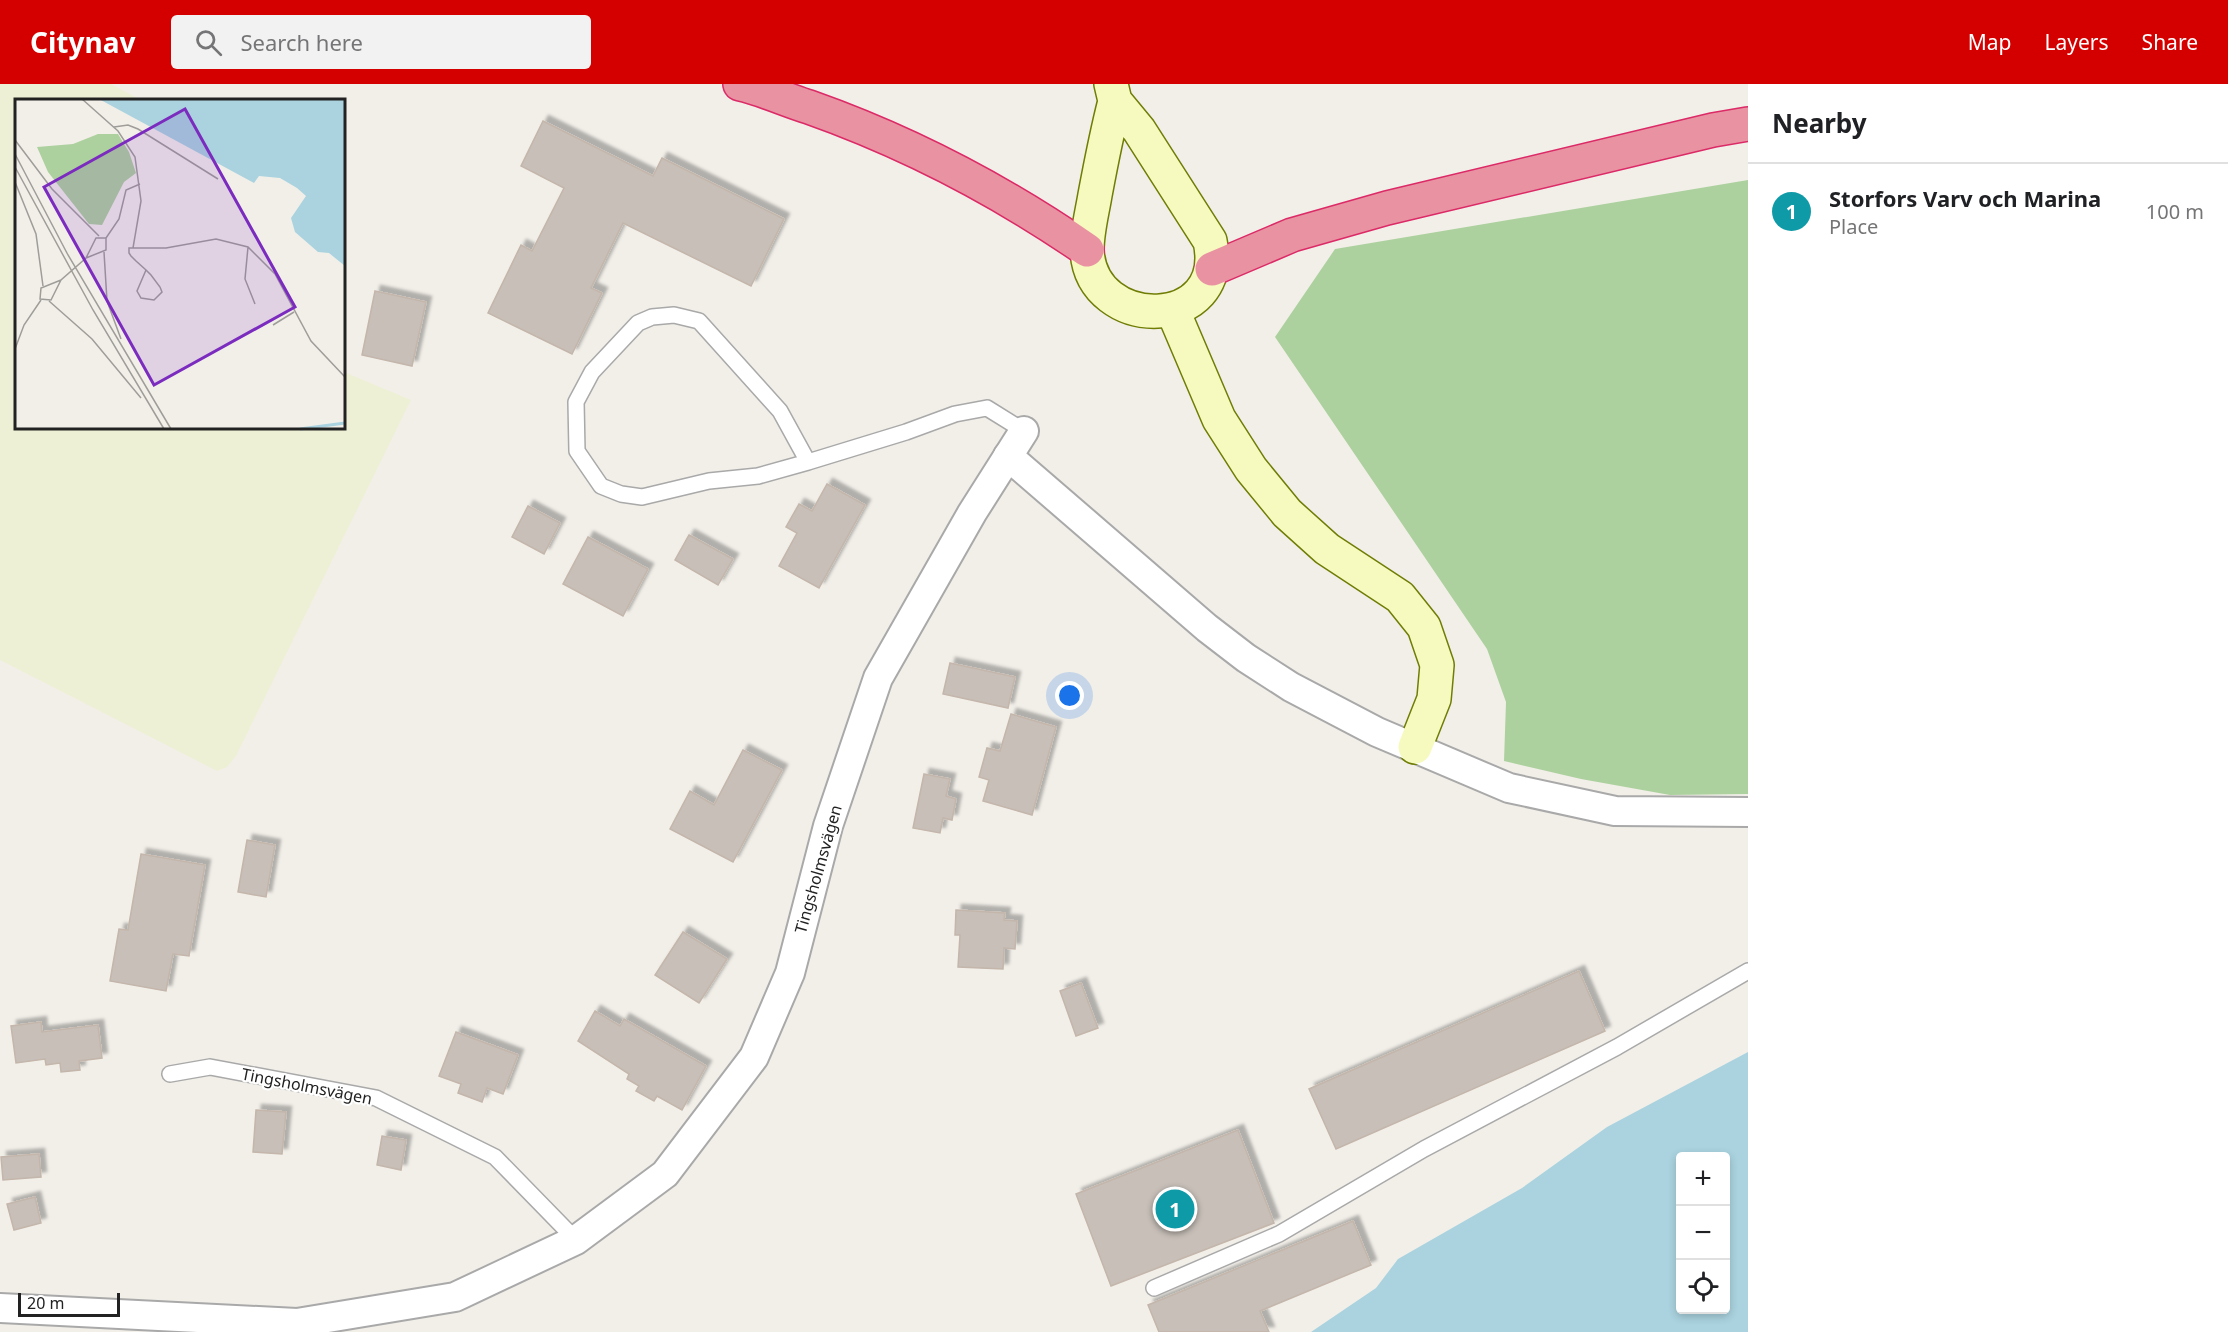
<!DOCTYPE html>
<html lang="en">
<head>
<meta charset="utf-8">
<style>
	body { margin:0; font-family:"Noto Sans",sans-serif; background:#f2f2f2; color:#202124 }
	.controls { position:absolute; right:18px; bottom:18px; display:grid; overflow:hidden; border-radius:6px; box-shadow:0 3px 9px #0003 }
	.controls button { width:54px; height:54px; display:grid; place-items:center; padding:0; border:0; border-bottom:2px solid #e0e0e0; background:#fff; color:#202124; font:30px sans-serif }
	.scale { position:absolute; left:18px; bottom:15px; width:102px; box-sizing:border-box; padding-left:6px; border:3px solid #222; border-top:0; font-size:16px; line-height:21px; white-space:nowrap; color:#222; -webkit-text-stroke:4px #fff; paint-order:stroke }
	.you { position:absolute; left:1070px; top:612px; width:21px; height:21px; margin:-15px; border:4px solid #fff; border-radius:50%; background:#1a73e8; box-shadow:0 0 0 9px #1a73e833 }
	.badge { display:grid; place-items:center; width:39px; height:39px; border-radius:50%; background:#d40000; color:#fff; font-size:20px; font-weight:700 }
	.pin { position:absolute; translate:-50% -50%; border:3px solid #fff; box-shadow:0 2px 6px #0006 }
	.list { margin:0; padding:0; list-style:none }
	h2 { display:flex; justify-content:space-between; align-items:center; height:78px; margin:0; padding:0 24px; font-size:26px }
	h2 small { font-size:20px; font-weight:400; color:#757577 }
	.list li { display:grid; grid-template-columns:39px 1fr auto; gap:18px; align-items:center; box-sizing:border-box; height:96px; padding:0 24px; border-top:2px solid #e0e0e0 }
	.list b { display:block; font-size:22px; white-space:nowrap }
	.list p { margin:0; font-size:20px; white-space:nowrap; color:#757577 }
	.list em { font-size:20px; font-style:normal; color:#757577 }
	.icon { flex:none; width:33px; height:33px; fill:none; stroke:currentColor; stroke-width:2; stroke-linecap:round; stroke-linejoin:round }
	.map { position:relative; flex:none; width:1748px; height:1248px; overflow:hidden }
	header { display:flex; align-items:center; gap:36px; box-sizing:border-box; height:84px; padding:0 30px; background:#d40000; color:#fff }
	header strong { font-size:28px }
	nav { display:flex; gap:33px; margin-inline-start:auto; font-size:21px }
	.search { width:420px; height:54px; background:#f2f2f2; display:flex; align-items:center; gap:15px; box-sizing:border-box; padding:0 21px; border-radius:6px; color:#757577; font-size:22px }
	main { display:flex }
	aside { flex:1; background:#fff }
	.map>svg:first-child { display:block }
	.farmland { fill:#eef0d5 }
	.forest { fill:#add19e }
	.water { fill:#aad3df; fill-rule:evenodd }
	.building { fill:#c7bfb8; stroke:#c4b6ab; stroke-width:1.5; filter:url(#shadow) }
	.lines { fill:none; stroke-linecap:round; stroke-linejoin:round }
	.lane-casing { stroke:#a9a9a9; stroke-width:18 }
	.street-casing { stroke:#a9a9a9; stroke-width:32 }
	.secondary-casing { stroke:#707d05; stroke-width:36 }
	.highway-casing { stroke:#dc2a67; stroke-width:36 }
	.lane { stroke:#fff; stroke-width:15 }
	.street { stroke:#fff; stroke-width:28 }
	.secondary { stroke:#f7fabf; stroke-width:33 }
	.highway { stroke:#e892a2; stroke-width:33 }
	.labels { text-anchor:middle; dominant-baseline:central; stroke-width:4.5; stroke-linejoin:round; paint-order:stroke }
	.street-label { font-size:16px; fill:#222; stroke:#fff }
	.inset-river { fill:none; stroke:#aad3df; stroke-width:3 }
	.inset-road { fill:none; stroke:#9f9d99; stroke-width:1.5 }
	.view { fill:#7b2cbf; fill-opacity:0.15; stroke:#7b2cbf; stroke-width:3 }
	.inset-edge { fill:none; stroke:#222; stroke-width:3 }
</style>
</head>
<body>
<header>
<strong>Citynav</strong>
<div class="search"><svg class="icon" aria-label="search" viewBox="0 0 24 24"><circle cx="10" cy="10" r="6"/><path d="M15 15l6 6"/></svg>Search here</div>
<nav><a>Map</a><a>Layers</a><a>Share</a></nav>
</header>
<main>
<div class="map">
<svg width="1748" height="1248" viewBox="0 0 1748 1248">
	<defs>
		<filter id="shadow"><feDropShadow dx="5.5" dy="-5.5" stdDeviation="1.5" flood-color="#0004"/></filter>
	</defs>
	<rect width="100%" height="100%" fill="#f2efe9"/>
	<path class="farmland" d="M0,0H111L141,16H16V344H344V288L411,316L236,672L227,683L217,687L0,576Z"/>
	<path class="forest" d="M1748,96V710L1670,711L1581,695L1504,677L1506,618L1487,565L1275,253L1335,165Z"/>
	<path class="water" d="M1748,968V1248H1311L1376,1204L1398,1175L1522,1104L1607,1043ZM1680,1072H1726V1226H1680Z"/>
	<g class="building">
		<path d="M543,37L653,92L662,74L784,135L751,202L623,139L591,204L602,209L572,270L488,229L521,161L532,167L564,104L521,82Z"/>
		<path d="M375,207L426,218L412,282L362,271Z"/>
		<path d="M827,400L865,421L819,504L779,482L797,449L786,443L799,420L812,427Z"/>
		<path d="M528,422L560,439L544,470L512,453Z"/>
		<path d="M689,451L733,475L718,501L675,476Z"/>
		<path d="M588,453L648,485L623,532L563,500Z"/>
		<path d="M950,579L1015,593L1008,624L943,610Z"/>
		<path d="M1011,630L1056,643L1032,731L983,717L989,696L979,693L987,664L1000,667Z"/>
		<path d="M743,666L782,686L733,778L670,745L690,707L714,721Z"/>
		<path d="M924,690L950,695L946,712L956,715L952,736L943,734L940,749L913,744Z"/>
		<path d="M247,756L275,761L266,813L238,808Z"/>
		<path d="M141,770L205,781L189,872L173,870L166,907L110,897L119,845L128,846Z"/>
		<path d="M956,826L1005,829L1004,836L1017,837L1015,865L1004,864L1003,885L958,883L960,851H955Z"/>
		<path d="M683,848L727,875L699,919L655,891Z"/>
		<path d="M1579,887L1605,947L1336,1065L1309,1005Z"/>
		<path d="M1081,899L1098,944L1076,952L1060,907Z"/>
		<path d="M595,927L620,942L624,935L706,982L682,1026L657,1012L654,1017L636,1007L639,1002L627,995L629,990L578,957Z"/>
		<path d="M41,938L42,948L98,941L102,974L79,977L80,986L61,988L60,979L46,981L45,975L16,979L11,942Z"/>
		<path d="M456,948L518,971L503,1010L487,1004L482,1018L458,1009L461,1000L439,992Z"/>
		<path d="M256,1026L286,1028L282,1070L253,1068Z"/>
		<path d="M1238,1046L1274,1139L1111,1202L1076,1110Z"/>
		<path d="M382,1052L406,1056L401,1086L377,1081Z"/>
		<path d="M39,1070L41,1093L3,1096L1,1073Z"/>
		<path d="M35,1113L41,1139L14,1146L7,1120Z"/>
		<path d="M1353,1137L1371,1181L1260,1227L1269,1248H1159L1148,1221Z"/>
	</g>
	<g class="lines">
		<defs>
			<g id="lane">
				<path d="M808,378L780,327L699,237L674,231L652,233L638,239L592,288L576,318L577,367L601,402L621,410L642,413L709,397L758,392L808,378L906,348L955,330L987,324L1024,347"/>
				<path d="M170,990L210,983L376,1014L495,1073L576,1156"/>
				<path d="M1154,1204L1279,1150L1424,1065L1617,963L1748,887"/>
			</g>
			<g id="street">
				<path d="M1008,372L1207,544L1246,574L1291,603L1377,648L1509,704L1615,727L1748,728"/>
				<path d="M0,1224L297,1239L455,1213L576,1156L665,1090L754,973L790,889L828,742L878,594L972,429L1024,347"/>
			</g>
			<g id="secondary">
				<path d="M1111,0L1115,17L1139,46L1210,157C1230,248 1091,250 1087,166C1087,148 1092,129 1095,111C1101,79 1107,48 1115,17"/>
				<path d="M1173,227L1219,335L1251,385L1287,429L1327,465L1400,513L1424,543L1437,581L1434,615L1415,663"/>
			</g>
			<g id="highway">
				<path d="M740,0C763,5 786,16 809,23C908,58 1000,106 1087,166"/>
				<path d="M1212,185L1292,151L1387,124L1713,46L1748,40"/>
			</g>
		</defs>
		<use href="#lane" class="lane-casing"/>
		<use href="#street" class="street-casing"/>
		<use href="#secondary" class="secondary-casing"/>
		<use href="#highway" class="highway-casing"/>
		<use href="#lane" class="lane"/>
		<use href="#street" class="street"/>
		<use href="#secondary" class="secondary"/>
		<use href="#highway" class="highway"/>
	</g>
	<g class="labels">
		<g class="street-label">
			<text transform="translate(818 785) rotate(-74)">Tingsholmsvägen</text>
			<text transform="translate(307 1002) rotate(11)">Tingsholmsvägen</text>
		</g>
	</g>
	<g transform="translate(15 15)">
		<rect width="330" height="330" fill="#f2efe9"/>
		<path d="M83,35H103L114,53L121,74L109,83L87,126L74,125L33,73L22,48L58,45Z" fill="#add19e"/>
		<path d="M84,0H330V167L314,154L303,153L280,133L276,119L291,97L282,89L265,79L244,77L239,84Z" fill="#aad3df"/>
		<path class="inset-river" d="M285,330L330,324"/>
		<path class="inset-road" d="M67,0L103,32L120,58L126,102L118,149M99,28L113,26L123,30L203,80M0,41L37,90L84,137M0,55L53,156L156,330M0,68L78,211L149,330M0,83L21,135L28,187M91,139L104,120L111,91L125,85M233,148L230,180L240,205M89,153L92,202L106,240M131,171L122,192L126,199L139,201L147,193L145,188L136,176L131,171L121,162L116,157L114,154V149H151L201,140L233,148L260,175L296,242L330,278M46,181L26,189L25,200L36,201L46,181L71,159L81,139H91V151L71,159M34,202L77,240L126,299M258,226L279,213M0,250L9,226L26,201"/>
		<path class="view" d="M170,10L280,208L139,286L29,88Z"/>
		<rect width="330" height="330" class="inset-edge"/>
	</g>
</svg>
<div class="controls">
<button>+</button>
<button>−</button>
<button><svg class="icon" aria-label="locate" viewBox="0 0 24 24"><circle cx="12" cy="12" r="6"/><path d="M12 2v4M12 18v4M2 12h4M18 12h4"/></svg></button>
</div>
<div class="scale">20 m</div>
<div class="you"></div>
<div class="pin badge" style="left:1175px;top:1125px;background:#0f9aa8">1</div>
</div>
<aside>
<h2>Nearby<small></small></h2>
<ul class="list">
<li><span class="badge" style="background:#0f9aa8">1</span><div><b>Storfors Varv och Marina</b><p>Place</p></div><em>100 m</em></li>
</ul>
</aside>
</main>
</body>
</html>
